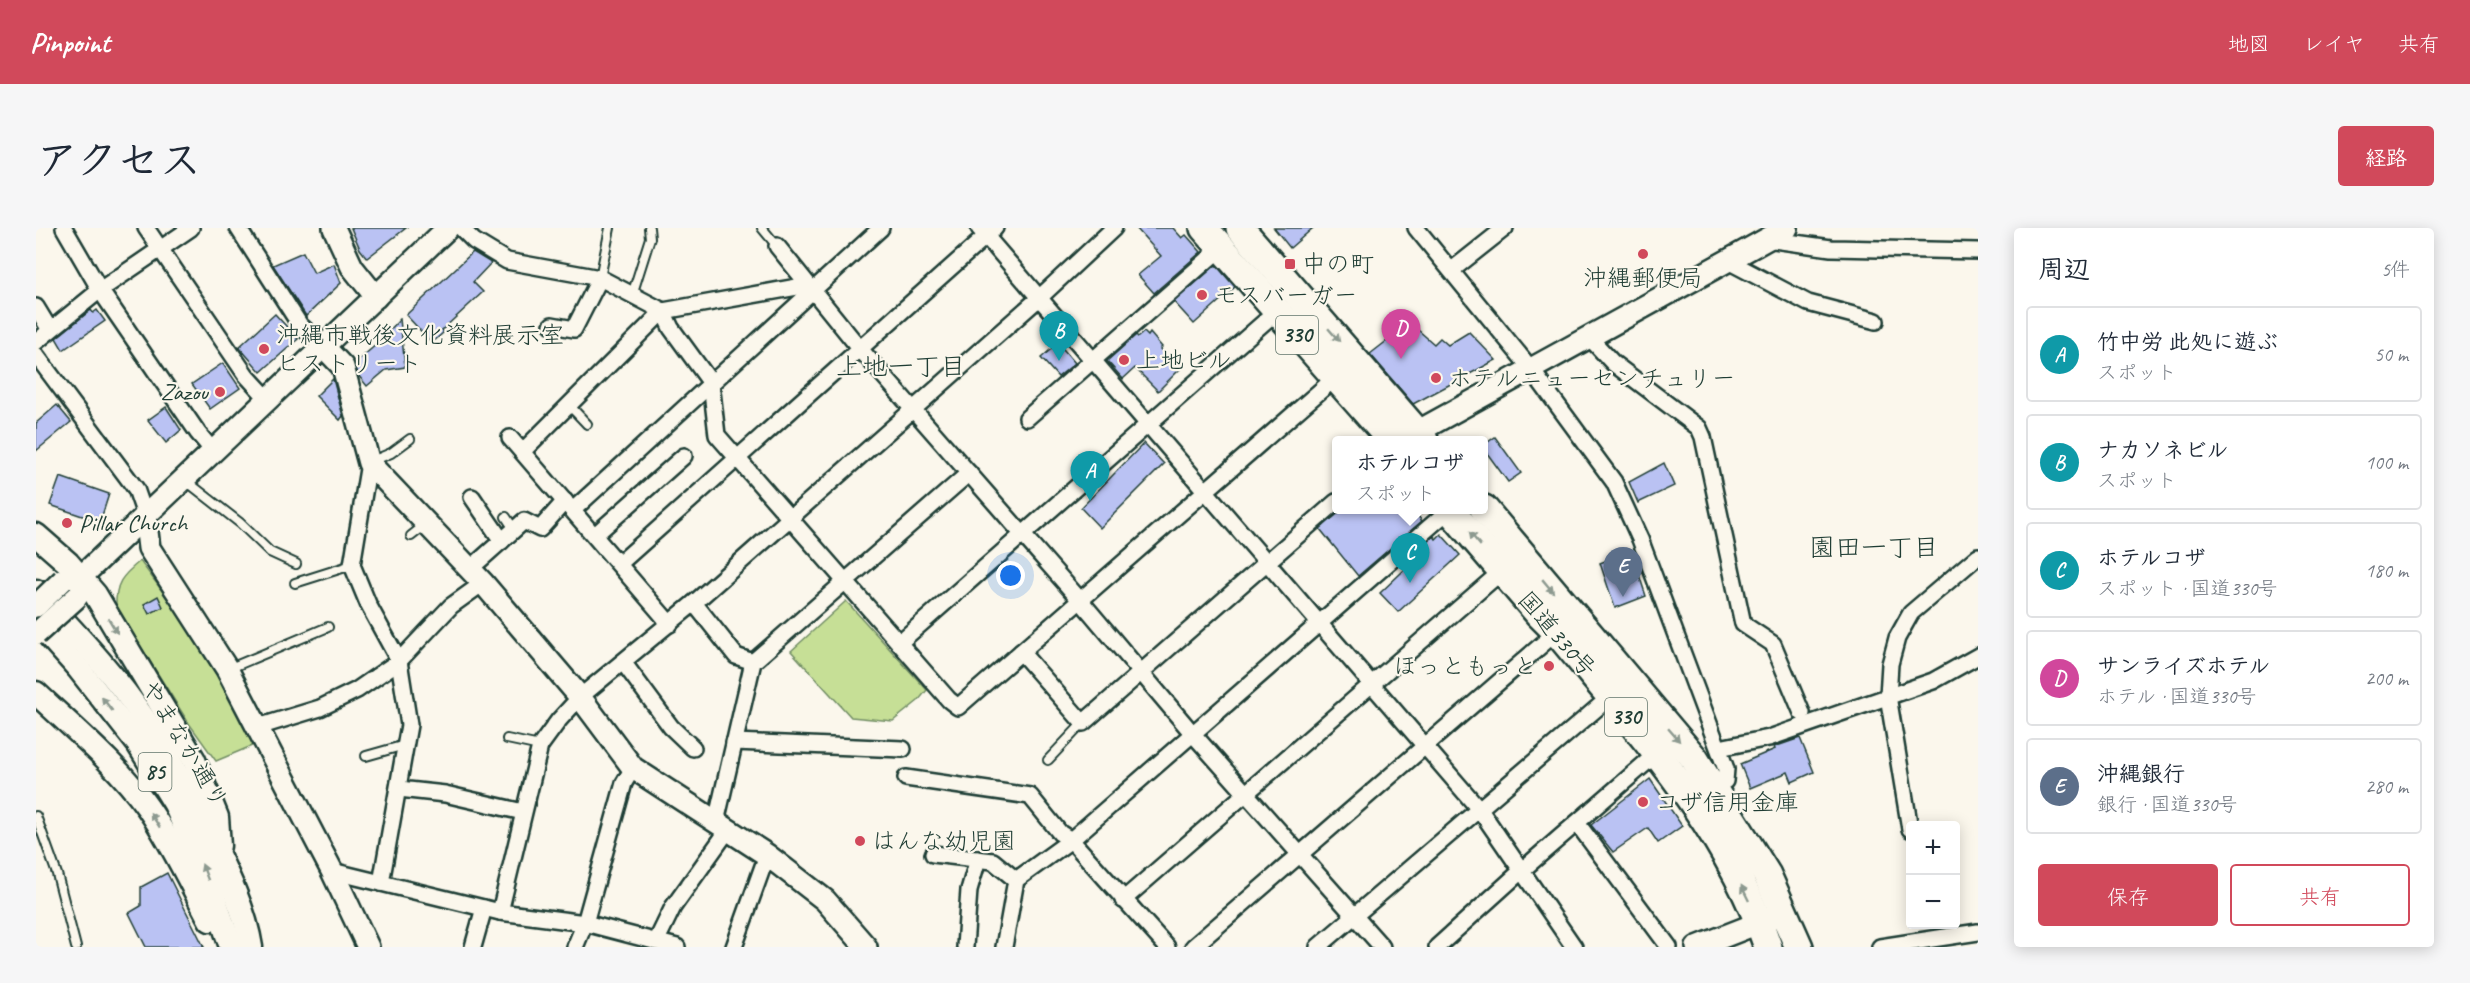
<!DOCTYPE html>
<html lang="ja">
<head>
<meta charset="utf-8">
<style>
	body { margin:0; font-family:Caveat,"Klee One",sans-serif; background:#f6f6f7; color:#1f2937 }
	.controls { position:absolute; right:18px; bottom:18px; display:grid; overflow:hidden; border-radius:6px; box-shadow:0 3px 15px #0003 }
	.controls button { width:54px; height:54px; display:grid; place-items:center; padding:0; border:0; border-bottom:2px solid #e0e1e3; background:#fff; color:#1f2937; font:30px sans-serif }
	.you { position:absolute; left:975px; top:348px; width:21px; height:21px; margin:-15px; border:4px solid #fff; border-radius:50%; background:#1a73e8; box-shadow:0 0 0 9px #1a73e833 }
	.badge { display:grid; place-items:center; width:39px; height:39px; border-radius:50%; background:#d1495b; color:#fff; font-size:20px; font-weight:700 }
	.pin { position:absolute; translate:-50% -50px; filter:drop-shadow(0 2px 3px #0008) }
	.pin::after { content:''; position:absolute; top:32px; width:21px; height:18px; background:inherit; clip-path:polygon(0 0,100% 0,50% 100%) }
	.popup { position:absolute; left:1296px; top:208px; width:156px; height:78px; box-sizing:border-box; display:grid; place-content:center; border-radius:6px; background:#fff; filter:drop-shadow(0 2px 4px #0005); font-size:20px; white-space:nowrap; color:#747a83 }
	.popup b { font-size:22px; color:#1f2937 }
	.popup::after { content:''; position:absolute; left:50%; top:100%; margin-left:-12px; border:12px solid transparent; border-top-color:#fff }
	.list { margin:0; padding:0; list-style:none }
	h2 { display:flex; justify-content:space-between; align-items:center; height:78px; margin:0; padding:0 24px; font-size:26px }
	h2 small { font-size:20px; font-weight:400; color:#747a83 }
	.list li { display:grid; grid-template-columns:39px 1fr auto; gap:18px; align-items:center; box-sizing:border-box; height:96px; margin:0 12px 12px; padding:0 12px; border:2px solid #e0e1e3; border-radius:6px }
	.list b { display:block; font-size:22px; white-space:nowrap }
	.list p { margin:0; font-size:20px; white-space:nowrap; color:#747a83 }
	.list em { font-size:20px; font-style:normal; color:#747a83 }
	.actions { display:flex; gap:12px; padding:18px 24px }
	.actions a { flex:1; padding:14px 0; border:2px solid #d1495b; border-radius:6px; text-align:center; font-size:21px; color:#d1495b }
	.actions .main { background:#d1495b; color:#fff }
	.map { position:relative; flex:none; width:1942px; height:719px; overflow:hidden; border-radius:6px }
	header { display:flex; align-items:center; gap:36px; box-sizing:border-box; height:84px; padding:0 30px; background:#d1495b; color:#fff }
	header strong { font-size:28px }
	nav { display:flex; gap:33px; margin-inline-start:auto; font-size:21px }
	.intro { display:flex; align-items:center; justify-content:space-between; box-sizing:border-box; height:144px; padding:0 36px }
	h1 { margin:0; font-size:42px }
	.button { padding:15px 27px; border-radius:6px; background:#d1495b; color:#fff; font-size:21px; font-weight:700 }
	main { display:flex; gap:36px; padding:0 36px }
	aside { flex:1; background:#fff; border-radius:6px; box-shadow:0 3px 15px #0003 }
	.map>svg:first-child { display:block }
	.green { fill:#c6df96; stroke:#728e65; stroke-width:1.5 }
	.building { fill:#bac2f3; stroke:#1f3d34; stroke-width:1.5 }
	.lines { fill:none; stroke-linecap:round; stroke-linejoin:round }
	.lane-casing { stroke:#1f3d34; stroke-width:12 }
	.street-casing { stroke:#1f3d34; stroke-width:20 }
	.secondary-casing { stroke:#1f3d34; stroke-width:26 }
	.primary-casing { stroke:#1f3d34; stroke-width:27 }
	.highway-casing { stroke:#1f3d34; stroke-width:32 }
	.lane { stroke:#fbf7ec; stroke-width:8 }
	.street { stroke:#fbf7ec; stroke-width:15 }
	.secondary { stroke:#fbf7ec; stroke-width:21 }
	.primary { stroke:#fbf7ec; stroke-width:22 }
	.highway { stroke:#fbf7ec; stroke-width:27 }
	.secondary-bridge-casing { stroke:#1f3d34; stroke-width:26; stroke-linecap:butt }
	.secondary-bridge { stroke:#fbf7ec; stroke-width:21 }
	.oneway { fill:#8d9a90 }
	.poi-dot { fill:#d1495b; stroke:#fbf7ec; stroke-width:2 }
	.labels { text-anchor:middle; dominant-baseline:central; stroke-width:4.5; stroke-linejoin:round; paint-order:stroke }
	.shield { fill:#fbf7ec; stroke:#61756b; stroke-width:1.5 }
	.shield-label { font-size:22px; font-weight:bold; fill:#1f3d34 }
	.poi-label { font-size:24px; fill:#1f3d34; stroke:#fbf7ec; text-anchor:start }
	.street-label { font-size:24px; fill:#1f3d34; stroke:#fbf7ec }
	.neighbourhood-label { font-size:26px; fill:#1f3d34; stroke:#fbf7ec }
</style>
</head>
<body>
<header>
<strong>Pinpoint</strong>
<nav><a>地図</a><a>レイヤ</a><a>共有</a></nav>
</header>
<div class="intro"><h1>アクセス</h1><a class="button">経路</a></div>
<main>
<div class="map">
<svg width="1942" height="719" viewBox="0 0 1942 719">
	<rect width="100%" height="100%" fill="#fbf7ec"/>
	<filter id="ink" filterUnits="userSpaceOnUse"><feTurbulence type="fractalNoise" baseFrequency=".0167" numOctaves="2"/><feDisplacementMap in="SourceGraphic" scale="12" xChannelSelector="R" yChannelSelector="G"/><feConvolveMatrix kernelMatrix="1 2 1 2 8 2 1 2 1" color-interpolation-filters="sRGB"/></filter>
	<g filter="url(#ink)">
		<g class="green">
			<path d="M104,333C148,391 186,452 218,517L180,533L152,494L80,379C79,355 86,348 104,333Z"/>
			<path d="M810,373L891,462L882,473L857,493L815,489L755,423Z"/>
		</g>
		<g class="building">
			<path d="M315,0H370L331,30L324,21Z"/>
			<path d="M1100,0H1137L1146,10L1150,7L1165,24L1118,65L1102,47L1125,28Z"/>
			<path d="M1238,0H1277L1254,20Z"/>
			<path d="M267,24L278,45L298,36L305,55L270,88L237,37Z"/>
			<path d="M437,24L455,35L437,54L447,64L406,102L408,104L396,115L370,87Z"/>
			<path d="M1180,37L1199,59L1158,96L1138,74Z"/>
			<path d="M55,82L57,85L61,82L69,93L27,122L20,110Z"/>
			<path d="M239,86L262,111L225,144L203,119Z"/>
			<path d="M364,91L369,139L350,142L331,158L322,147L319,135L342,115Z"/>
			<path d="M1374,95L1398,116L1404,110L1412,117L1433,104L1460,132L1377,176L1334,126Z"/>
			<path d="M1108,104L1112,108L1114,105L1126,119L1124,121L1144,141L1122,163L1099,140L1087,151L1071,133L1100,107L1102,109Z"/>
			<path d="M1022,115L1039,135L1022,149L1005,130Z"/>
			<path d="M187,135L204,160L174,181L156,156Z"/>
			<path d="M297,151L307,188L304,192L280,168Z"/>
			<path d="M21,177L35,194L0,223V195Z"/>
			<path d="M130,179L145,202L130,215L112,192Z"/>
			<path d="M1459,209L1485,245L1472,254L1448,221V217Z"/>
			<path d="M1108,215L1128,236L1064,300L1045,280Z"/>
			<path d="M1628,235L1638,258L1602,275L1593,254Z"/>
			<path d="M24,249L73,266L64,294L14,277Z"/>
			<path d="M1306,282H1377L1386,293L1322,348L1284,301Z"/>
			<path d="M1405,306L1424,327L1362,384L1344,365L1388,323L1384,320L1398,308L1400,311Z"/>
			<path d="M1595,323L1610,368L1579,380L1564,335Z"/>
			<path d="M122,368L127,379L113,386L108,376Z"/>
			<path d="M1764,510L1778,544L1756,554L1752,544L1714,560L1704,536L1739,521L1738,519Z"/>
			<path d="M1614,551L1646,598L1622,615L1612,600L1577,624L1555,597Z"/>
			<path d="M131,645L168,719H110L93,685L105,678V659Z"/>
		</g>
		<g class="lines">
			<defs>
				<g id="lane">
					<path d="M726,0L741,18"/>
					<path d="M564,50L574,0"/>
					<path d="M596,67L614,10L613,0"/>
					<path d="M533,177L551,196"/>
					<path d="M334,234L355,225L374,211"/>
					<path d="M149,252L204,295L234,324L260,336"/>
					<path d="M470,289L478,301"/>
					<path d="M375,308L389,297"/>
					<path d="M259,355L316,337"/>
					<path d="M192,441L292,399"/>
					<path d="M471,511L504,518"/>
					<path d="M330,528L369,517"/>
					<path d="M1012,532L1047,495"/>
					<path d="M0,588L21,646L40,719"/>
				</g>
				<g id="street">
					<path d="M28,0L64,62L162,205L177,223"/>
					<path d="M110,0L210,147L232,171"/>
					<path d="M202,0L264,97L287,118"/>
					<path d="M425,0L438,13L471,33L564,50L627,83L635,100L675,155L681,207L913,472L922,479L1299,150"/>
					<path d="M943,0L1444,582L1538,719"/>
					<path d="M1380,0L1495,141L1578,254L1604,311L1690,541L1689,553L1673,563"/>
					<path d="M1731,11L1795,20L1942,23"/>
					<path d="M741,18L825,122L1044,372L1157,506L1346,719"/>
					<path d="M1692,33L1772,75L1840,93"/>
					<path d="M1416,42L1469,0"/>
					<path d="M0,79L14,102"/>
					<path d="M516,97L538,101L564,50"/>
					<path d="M1553,109L1577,135L1663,200L1667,209L1707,396L1737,416L1766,485"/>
					<path d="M0,114L64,62L155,0"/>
					<path d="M0,127L100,261L109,287"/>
					<path d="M991,190L1185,20"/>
					<path d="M474,210L634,396"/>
					<path d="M487,223L627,83L761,59L775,62"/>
					<path d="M333,235L316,337L333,378L363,433L373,497L345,655"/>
					<path d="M436,269L466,313"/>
					<path d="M537,282L845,0"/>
					<path d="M559,307L648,228"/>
					<path d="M583,336L959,0"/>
					<path d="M434,341L488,293L504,301L529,273"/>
					<path d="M658,375L700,428L717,434"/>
					<path d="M863,415L1241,83"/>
					<path d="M985,424L1047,495L1300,274"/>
					<path d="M587,434L635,499L657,520"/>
					<path d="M222,499L284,480L321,462L363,433L415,378L447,355"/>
					<path d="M698,514L867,521"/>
					<path d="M1683,520L1733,510L1897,453L1942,428"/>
					<path d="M870,550L994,568L1024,605L1035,612L1131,719"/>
					<path d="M363,561L409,566L487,584"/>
					<path d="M680,594L717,434L933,245"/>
					<path d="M1541,595L1633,719"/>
					<path d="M1874,601L1852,468L1854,436L1861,410L1875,385L1942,328"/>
					<path d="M897,626L957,633L980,652"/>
					<path d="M296,643L464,684L549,695L641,719"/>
					<path d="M1087,672L1466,343"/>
					<path d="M464,684L504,518L523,492L544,469L658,375L1002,71L1078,0"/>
					<path d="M620,714L637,679L692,602"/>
					<path d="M437,719L448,680"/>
					<path d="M539,719L549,695L588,555L597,540"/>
					<path d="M698,719L731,627"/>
					<path d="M929,719L933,662L942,631"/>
					<path d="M968,719L980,652L1035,612L1413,282"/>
					<path d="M1157,719L1524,401"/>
					<path d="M1282,719L1574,469"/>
					<path d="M1401,719L1484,644L1620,526"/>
					<path d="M1844,719L1942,704"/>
				</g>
				<g id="secondary">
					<path d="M298,0L316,39L340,69"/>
					<path d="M287,118L307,139L333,235L447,355L544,469L597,540L731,627L789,672L830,719"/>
					<path d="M1369,212L1381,204L1751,0"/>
					<path d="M109,287L113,320L191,441L296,643L332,719"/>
					<path d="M41,367L45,349L412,0"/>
					<path d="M1661,719L1735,690"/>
				</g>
				<g id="primary">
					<path d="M0,307L32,335L59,366L158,532L181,589L183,618"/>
					<path d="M0,363C38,404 78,445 109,492C133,528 153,569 173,608C190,643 209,681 215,719"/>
					<path d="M0,393L42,440L102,516L139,576L178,669L195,719"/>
					<path d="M0,465C38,501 82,537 112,580C136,615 154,654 174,692"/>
				</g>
				<g id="highway">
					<path d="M1168,0L1355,212"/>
					<path d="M1204,0L1388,212"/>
					<path d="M1448,281L1658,530L1731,647L1763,719"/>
					<path d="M1414,282L1503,386L1521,404C1601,502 1691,597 1732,719"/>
				</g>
			</defs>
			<use href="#lane" class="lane-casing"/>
			<use href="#street" class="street-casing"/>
			<use href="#secondary" class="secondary-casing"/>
			<use href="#primary" class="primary-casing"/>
			<use href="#highway" class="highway-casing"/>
			<use href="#lane" class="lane"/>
			<use href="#street" class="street"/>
			<use href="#secondary" class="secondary"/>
			<use href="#primary" class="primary"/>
			<use href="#highway" class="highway"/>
			<defs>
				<g id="secondary-bridge">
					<path d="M0,378L27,352"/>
					<path d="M0,406L41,369"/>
				</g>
			</defs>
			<use href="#secondary-bridge" class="secondary-bridge-casing"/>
			<use href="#secondary-bridge" class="secondary-bridge"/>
		</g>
		<defs><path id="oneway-solid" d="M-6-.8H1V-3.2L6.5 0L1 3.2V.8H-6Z" transform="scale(1.5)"/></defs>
		<g class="oneway">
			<use href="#oneway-solid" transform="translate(1298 107) rotate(49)"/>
			<use href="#oneway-solid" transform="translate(1439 311) rotate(-130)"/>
			<use href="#oneway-solid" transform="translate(1512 358) rotate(50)"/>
			<use href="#oneway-solid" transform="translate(77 398) rotate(59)"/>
			<use href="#oneway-solid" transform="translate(71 476) rotate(-128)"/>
			<use href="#oneway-solid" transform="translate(1638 507) rotate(49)"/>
			<use href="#oneway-solid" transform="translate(119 592) rotate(-123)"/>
			<use href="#oneway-solid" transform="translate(169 644) rotate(-111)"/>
			<use href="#oneway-solid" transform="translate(1709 665) rotate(-116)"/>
		</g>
	</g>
	<g class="poi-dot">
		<circle cx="1607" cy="26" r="6"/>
		<rect x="1248" y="30" width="12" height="12" rx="3"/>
		<circle cx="1166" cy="67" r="6"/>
		<circle cx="228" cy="121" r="6"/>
		<circle cx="1088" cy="132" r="6"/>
		<circle cx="1400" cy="150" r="6"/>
		<circle cx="184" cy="164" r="6"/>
		<circle cx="31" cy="295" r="6"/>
		<circle cx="1513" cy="438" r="6"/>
		<circle cx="1607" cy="574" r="6"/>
		<circle cx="824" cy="613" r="6"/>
	</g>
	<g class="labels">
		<g class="shield">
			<rect x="1240" y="88" width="42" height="38" rx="4.5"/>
			<rect x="1569" y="470" width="42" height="38" rx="4.5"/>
			<rect x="102.5" y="525" width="33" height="38" rx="4.5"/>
		</g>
		<g class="shield-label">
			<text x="1261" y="107">330</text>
			<text x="1590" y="489">330</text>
			<text x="119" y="544">85</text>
		</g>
		<g class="poi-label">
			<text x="1266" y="36">中の町</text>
			<text x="1607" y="50" text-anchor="middle">沖縄郵便局</text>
			<text x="1178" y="67">モスバーガー</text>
			<text x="240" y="107">沖縄市戦後文化資料展示室<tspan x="240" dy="28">ヒストリート</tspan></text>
			<text x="1100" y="132">上地ビル</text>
			<text x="1412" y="150">ホテルニューセンチュリー</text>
			<text x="172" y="164" text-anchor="end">Zazou</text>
			<text x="43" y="295">Pillar Church</text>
			<text x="1501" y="438" text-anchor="end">ほっともっと</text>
			<text x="1619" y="574">コザ信用金庫</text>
			<text x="836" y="613">はんな幼児園</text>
		</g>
		<g class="street-label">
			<text transform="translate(1521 406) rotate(49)">国道330号</text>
			<text transform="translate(149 516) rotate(59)">やまなか通り</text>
		</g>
		<g class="neighbourhood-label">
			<text x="865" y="138">上地一丁目</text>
			<text x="1838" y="319">園田一丁目</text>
		</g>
	</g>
</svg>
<div class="controls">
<button>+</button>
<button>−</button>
</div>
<div class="you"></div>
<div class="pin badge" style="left:1054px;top:273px;background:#0f9aa8">A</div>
<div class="pin badge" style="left:1023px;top:133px;background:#0f9aa8">B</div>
<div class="pin badge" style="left:1374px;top:355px;background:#0f9aa8">C</div>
<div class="popup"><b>ホテルコザ</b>スポット</div>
<div class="pin badge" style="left:1365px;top:131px;background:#d1479c">D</div>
<div class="pin badge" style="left:1587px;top:369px;background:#5c6f8a">E</div>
</div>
<aside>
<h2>周辺<small>5件</small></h2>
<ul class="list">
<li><span class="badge" style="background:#0f9aa8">A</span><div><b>竹中労 此処に遊ぶ</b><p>スポット</p></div><em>50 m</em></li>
<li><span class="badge" style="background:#0f9aa8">B</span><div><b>ナカソネビル</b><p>スポット</p></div><em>100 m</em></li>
<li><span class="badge" style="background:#0f9aa8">C</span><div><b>ホテルコザ</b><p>スポット · 国道330号</p></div><em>180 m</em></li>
<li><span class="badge" style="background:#d1479c">D</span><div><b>サンライズホテル</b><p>ホテル · 国道330号</p></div><em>200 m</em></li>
<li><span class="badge" style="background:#5c6f8a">E</span><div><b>沖縄銀行</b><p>銀行 · 国道330号</p></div><em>280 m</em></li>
</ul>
<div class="actions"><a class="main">保存</a><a>共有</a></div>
</aside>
</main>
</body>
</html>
